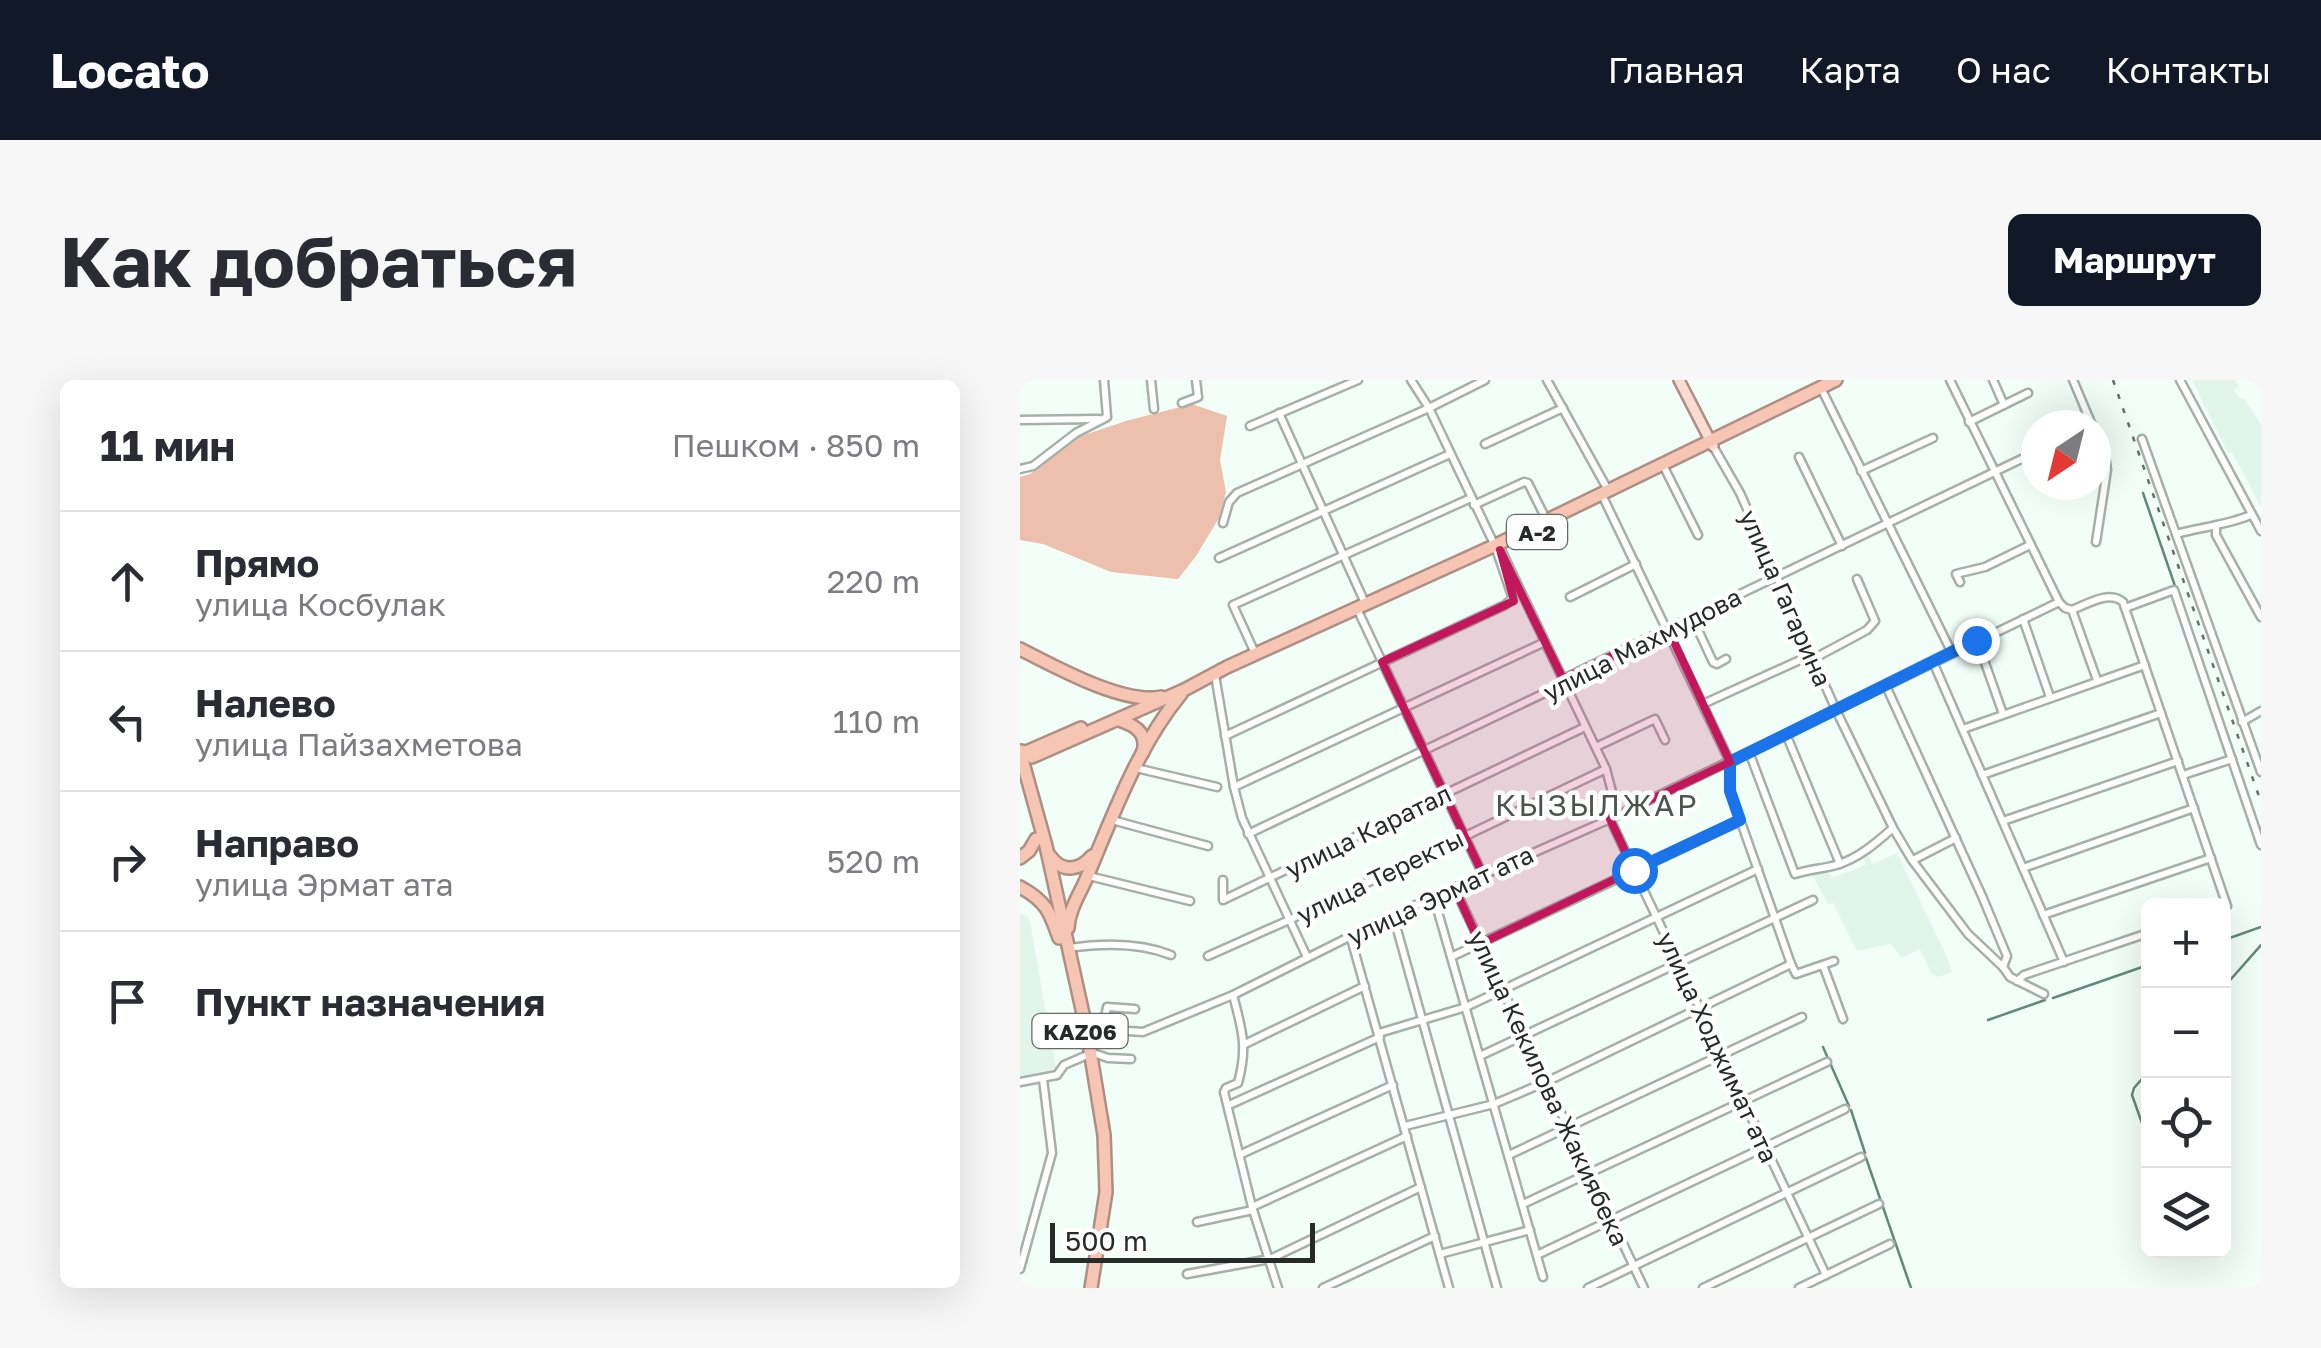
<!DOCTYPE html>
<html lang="ru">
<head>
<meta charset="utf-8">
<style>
	body { margin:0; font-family:"Golos Text",sans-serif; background:#f7f7f7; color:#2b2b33 }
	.controls { position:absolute; right:30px; bottom:30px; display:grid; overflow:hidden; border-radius:15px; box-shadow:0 10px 40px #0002 }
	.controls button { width:90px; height:90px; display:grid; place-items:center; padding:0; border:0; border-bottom:2px solid #e1e1e2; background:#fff; color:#2b2b33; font:50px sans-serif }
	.compass { position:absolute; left:1001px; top:30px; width:90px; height:90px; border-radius:50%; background:#fff; box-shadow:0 10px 40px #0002; rotate:215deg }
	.scale { position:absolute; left:30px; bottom:25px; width:265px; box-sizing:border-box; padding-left:10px; border:5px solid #262b29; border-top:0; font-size:28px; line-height:35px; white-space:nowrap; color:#262b29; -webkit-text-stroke:8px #fff; paint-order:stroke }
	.stop { position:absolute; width:30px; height:30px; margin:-22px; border:8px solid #1a73e8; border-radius:50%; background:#fff }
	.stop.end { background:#1a73e8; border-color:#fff; box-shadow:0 2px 10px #0008 }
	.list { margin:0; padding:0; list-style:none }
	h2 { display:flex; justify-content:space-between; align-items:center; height:130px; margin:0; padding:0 40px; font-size:42px }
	h2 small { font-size:32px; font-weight:400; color:#7c7c81 }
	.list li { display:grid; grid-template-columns:65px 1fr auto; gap:30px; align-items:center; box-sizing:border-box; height:140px; padding:0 40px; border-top:2px solid #e1e1e2 }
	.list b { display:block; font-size:38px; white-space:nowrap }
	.list p { margin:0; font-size:32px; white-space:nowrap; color:#7c7c81 }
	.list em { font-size:32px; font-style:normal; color:#7c7c81 }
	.icon { flex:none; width:55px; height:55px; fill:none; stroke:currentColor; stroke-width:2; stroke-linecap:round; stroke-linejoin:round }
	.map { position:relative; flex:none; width:1241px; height:908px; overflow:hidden; border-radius:15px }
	header { display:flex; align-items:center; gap:60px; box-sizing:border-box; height:140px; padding:0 50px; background:#111827; color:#fff }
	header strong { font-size:48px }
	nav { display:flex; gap:55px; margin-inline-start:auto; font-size:35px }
	.intro { display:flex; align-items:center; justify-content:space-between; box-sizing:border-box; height:240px; padding:0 60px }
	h1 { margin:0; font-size:70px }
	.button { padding:25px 45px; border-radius:15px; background:#111827; color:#fff; font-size:35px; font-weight:700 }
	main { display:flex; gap:60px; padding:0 60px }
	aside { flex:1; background:#fff; border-radius:15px; box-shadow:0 10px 40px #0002 }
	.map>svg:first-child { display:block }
	.built { fill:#e1f5eb }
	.green { fill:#edbfad }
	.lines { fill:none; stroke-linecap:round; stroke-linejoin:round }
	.stream { stroke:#628a77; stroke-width:2.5 }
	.minor-casing { stroke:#a5b0aa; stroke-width:11 }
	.major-casing { stroke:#ad8f83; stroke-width:14 }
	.highway-casing { stroke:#ad8f83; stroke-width:16 }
	.minor { stroke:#fff; stroke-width:6 }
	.major { stroke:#fadcd1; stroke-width:9 }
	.highway { stroke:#f6c5b3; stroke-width:11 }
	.rail { stroke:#676e6b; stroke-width:2.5; stroke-dasharray:5 10; stroke-linecap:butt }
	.route { stroke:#1a73e8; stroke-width:12 }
	.marked { fill:#c2185b; fill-opacity:0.2; stroke:#c2185b; stroke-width:8; stroke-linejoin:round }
	.labels { text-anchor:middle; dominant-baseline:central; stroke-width:9; stroke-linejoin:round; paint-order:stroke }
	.shield { fill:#fff; stroke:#676b69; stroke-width:2.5 }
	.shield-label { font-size:22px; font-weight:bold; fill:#262b29 }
	.street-label { font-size:25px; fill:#262b29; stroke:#fff }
	.quarter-label { font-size:30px; letter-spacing:2.5px; fill:#4b5550; stroke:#fff }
</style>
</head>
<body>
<header>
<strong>Locato</strong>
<nav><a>Главная</a><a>Карта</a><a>О нас</a><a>Контакты</a></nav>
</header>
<div class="intro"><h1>Как добраться</h1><a class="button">Маршрут</a></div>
<main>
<aside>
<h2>11 мин<small>Пешком · 850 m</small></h2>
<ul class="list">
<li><svg class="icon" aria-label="ahead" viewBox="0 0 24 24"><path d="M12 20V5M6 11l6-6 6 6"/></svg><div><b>Прямо</b><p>улица Косбулак</p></div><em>220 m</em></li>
<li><svg class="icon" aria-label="left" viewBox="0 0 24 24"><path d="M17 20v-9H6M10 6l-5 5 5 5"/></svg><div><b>Налево</b><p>улица Пайзахметова</p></div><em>110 m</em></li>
<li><svg class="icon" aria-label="right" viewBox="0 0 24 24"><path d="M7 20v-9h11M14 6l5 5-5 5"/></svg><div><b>Направо</b><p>улица Эрмат ата</p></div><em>520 m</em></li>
<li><svg class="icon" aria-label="arrive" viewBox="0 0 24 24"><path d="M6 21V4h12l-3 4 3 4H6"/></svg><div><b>Пункт назначения</b></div></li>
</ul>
</aside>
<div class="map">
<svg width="1241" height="908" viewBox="0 0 1241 908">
	<rect width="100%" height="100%" fill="#f2fef8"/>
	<g class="built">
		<path d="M1172,0H1215L1219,6L1214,10L1220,19L1224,18L1241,44V127L1212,72L1208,73Z"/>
		<path d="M847,473L852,484L877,473L927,577L932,592L919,597L912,594L900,569L882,578L871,564L837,571L813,523L808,524L791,493L807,490L812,498L846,485L842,475Z"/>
		<path d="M0,533L9,537L36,688L0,698Z"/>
	</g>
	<path class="green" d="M172,24L207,36L200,80L206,112L199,138L176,176L158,199L91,192L23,164L0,160V97L10,94L58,57L106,41Z"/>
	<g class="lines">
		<g class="stream">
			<path d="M1123,113L1155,206"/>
			<path d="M1204,560L1241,547"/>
			<path d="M1204,607L1241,565"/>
			<path d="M1033,618L1128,585"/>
			<path d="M968,640L1025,620"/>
			<path d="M803,667L829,726"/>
			<path d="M831,730L845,773"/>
			<path d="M1122,743L1112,715L1114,708L1128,692"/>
			<path d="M846,778L891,908"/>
		</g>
		<defs>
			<g id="minor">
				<path d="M131,0L134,29"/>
				<path d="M527,0L588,110"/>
				<path d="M930,0L1039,222L1045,228L1052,230L1077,300"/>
				<path d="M973,0L984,25"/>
				<path d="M1053,0L1072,45"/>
				<path d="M1160,0L1241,151"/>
				<path d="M803,12L932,273"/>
				<path d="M162,23L178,17L176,0"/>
				<path d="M259,33L345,223"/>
				<path d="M0,40L79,39"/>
				<path d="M949,42L1008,13"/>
				<path d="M230,46L338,0"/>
				<path d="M1122,59L1241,392"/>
				<path d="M465,64L543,28"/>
				<path d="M693,66L720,113L816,330L873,448L892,480L948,554L983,587L990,597L1024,614"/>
				<path d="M779,77L822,166"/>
				<path d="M0,89L13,86L56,53L87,37L84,0"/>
				<path d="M645,89L678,155"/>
				<path d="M841,91L913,58"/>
				<path d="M584,119L710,382V411L771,584L776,594L814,581"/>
				<path d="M454,125L504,102L508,103L526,139"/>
				<path d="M203,143L209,122L217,113L409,28L465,0"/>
				<path d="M1196,145V155L1241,237"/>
				<path d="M1156,154C1182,147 1207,145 1231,135"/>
				<path d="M1076,162L1087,90L1085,74L1076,54"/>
				<path d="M481,170L586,389L598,435"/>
				<path d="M199,178L430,74"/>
				<path d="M940,202L936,194L965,187L1010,165"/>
				<path d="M550,217L616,184"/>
				<path d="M1105,228L1154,210L1241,465"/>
				<path d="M1052,230C1067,224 1089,210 1103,222L1207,526L1204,528"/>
				<path d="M339,233L463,495"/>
				<path d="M672,237L693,282L697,284L706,279"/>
				<path d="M1003,239L1030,317"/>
				<path d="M957,260L983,334"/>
				<path d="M235,273L213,225L451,118"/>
				<path d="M793,279L847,250L855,241L837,199"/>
				<path d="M913,282L1044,582"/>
				<path d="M195,295L214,407L222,438L287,577"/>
				<path d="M866,306L962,516L987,576L983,587"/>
				<path d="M683,324L791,275"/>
				<path d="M1222,342L1241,331"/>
				<path d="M943,349L1125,285"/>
				<path d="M766,354L820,484"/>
				<path d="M205,356L485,225L491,220L492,216L475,166L409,28L391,0"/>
				<path d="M576,367L635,339L645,360"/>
				<path d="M729,372L775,494C789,489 802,489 816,485C838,479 857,462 873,448"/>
				<path d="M116,388L197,407"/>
				<path d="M962,395L1141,333"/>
				<path d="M1163,395L1212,379"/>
				<path d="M214,407L525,262"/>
				<path d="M590,439L806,895"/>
				<path d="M92,440L188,466"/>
				<path d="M983,441L1158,381"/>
				<path d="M228,454L533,309L543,299L1016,72"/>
				<path d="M893,480L936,458"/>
				<path d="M1003,488L1174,428"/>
				<path d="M69,496L170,521"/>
				<path d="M203,500V520L565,347"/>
				<path d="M434,507L624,908"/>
				<path d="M414,518L523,897"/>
				<path d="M373,535L477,908"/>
				<path d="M1023,535L1191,478"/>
				<path d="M330,555L429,908"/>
				<path d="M49,568C83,563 119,562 151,575"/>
				<path d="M188,576L269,540L586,389"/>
				<path d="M431,577L720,441"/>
				<path d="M803,585L823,639"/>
				<path d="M997,601L1004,595L1128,553"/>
				<path d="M213,615C222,650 228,666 218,703L206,708L204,712L232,827L258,908"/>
				<path d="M83,649L87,627L115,629"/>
				<path d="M68,652L79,649L123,652L213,615L373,535L590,439L1039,222"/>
				<path d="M359,653L446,627L738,489"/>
				<path d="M225,664L345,606"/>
				<path d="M70,672L88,678L111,679"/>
				<path d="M460,676L793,520"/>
				<path d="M0,702L37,695L44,685L65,676"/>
				<path d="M209,725L360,657"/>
				<path d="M385,746L474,724L526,702L771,584"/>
				<path d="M219,775L373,705"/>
				<path d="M489,775L782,637"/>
				<path d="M503,824L807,682"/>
				<path d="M232,827L387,756"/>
				<path d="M177,842L233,830"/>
				<path d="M420,874L510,850"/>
				<path d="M517,875L825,729"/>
				<path d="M0,889L32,773L23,699"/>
				<path d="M167,894L250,879L401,807"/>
				<path d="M303,908L415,856"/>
				<path d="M568,908L841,777"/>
				<path d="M683,908L859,824"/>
				<path d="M779,908L870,864"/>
			</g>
			<path id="major" d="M659,0L693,66"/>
			<g id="highway">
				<path d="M0,269C34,286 103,325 141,317"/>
				<path d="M99,340C115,345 128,353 123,372"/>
				<path d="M0,371L6,372L61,348"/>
				<path d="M0,372L26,466L67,652L84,755L86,812L71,908"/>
				<path d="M12,377L164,310L207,287L478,164L816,0"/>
				<path d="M30,476C42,493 59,491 72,476"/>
				<path d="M0,478L9,471L16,459"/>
				<path d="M0,507C26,521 30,532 39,558"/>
				<path d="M48,548C49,529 60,514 67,497C93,435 118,366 161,314"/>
			</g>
		</defs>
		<use href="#minor" class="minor-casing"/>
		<use href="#major" class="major-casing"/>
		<use href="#highway" class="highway-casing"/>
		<use href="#minor" class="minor"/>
		<use href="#major" class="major"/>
		<use href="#highway" class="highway"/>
		<path class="rail" d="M1093,0L1241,422"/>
	</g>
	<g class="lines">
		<path class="route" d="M614,490L720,440L710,411V382L956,260"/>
	</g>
	<path class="marked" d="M480,170L543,299L648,249L710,382L590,439L614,490L460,564L434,507L463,495L362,282L494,221Z"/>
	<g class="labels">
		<g class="shield">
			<rect x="487" y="135" width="60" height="34" rx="8"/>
			<rect x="12.5" y="634" width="95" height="34" rx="8"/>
		</g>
		<g class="shield-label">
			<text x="517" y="152">A-2</text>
			<text x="60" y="651">KАZ06</text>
		</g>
		<g class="street-label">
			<text transform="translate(766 218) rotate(66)">улица Гагарина</text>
			<text transform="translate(622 264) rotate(-27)">улица Махмудова</text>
			<text transform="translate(348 451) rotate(-26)">улица Каратал</text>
			<text transform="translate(360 496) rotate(-26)">улица Теректы</text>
			<text transform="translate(420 515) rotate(-25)">улица Эрмат ата</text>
			<text transform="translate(698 667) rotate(65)">улица Ходжимат ата</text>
			<text transform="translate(529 708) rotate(65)">улица Кекилова Жакиябека</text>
		</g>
		<g class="quarter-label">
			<text x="577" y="425">КЫЗЫЛЖАР</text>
		</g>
	</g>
</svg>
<div class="controls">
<button>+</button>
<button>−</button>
<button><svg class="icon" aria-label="locate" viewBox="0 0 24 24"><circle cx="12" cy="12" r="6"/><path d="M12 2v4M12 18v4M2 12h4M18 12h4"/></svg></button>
<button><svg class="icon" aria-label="layers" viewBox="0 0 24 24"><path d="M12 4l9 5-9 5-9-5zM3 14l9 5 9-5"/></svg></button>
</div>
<svg class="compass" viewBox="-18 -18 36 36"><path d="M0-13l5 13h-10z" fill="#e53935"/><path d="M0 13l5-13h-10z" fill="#7c7c81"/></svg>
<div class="scale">500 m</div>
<div class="stop" style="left:614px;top:490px"></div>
<div class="stop end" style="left:956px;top:260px"></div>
</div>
</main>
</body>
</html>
